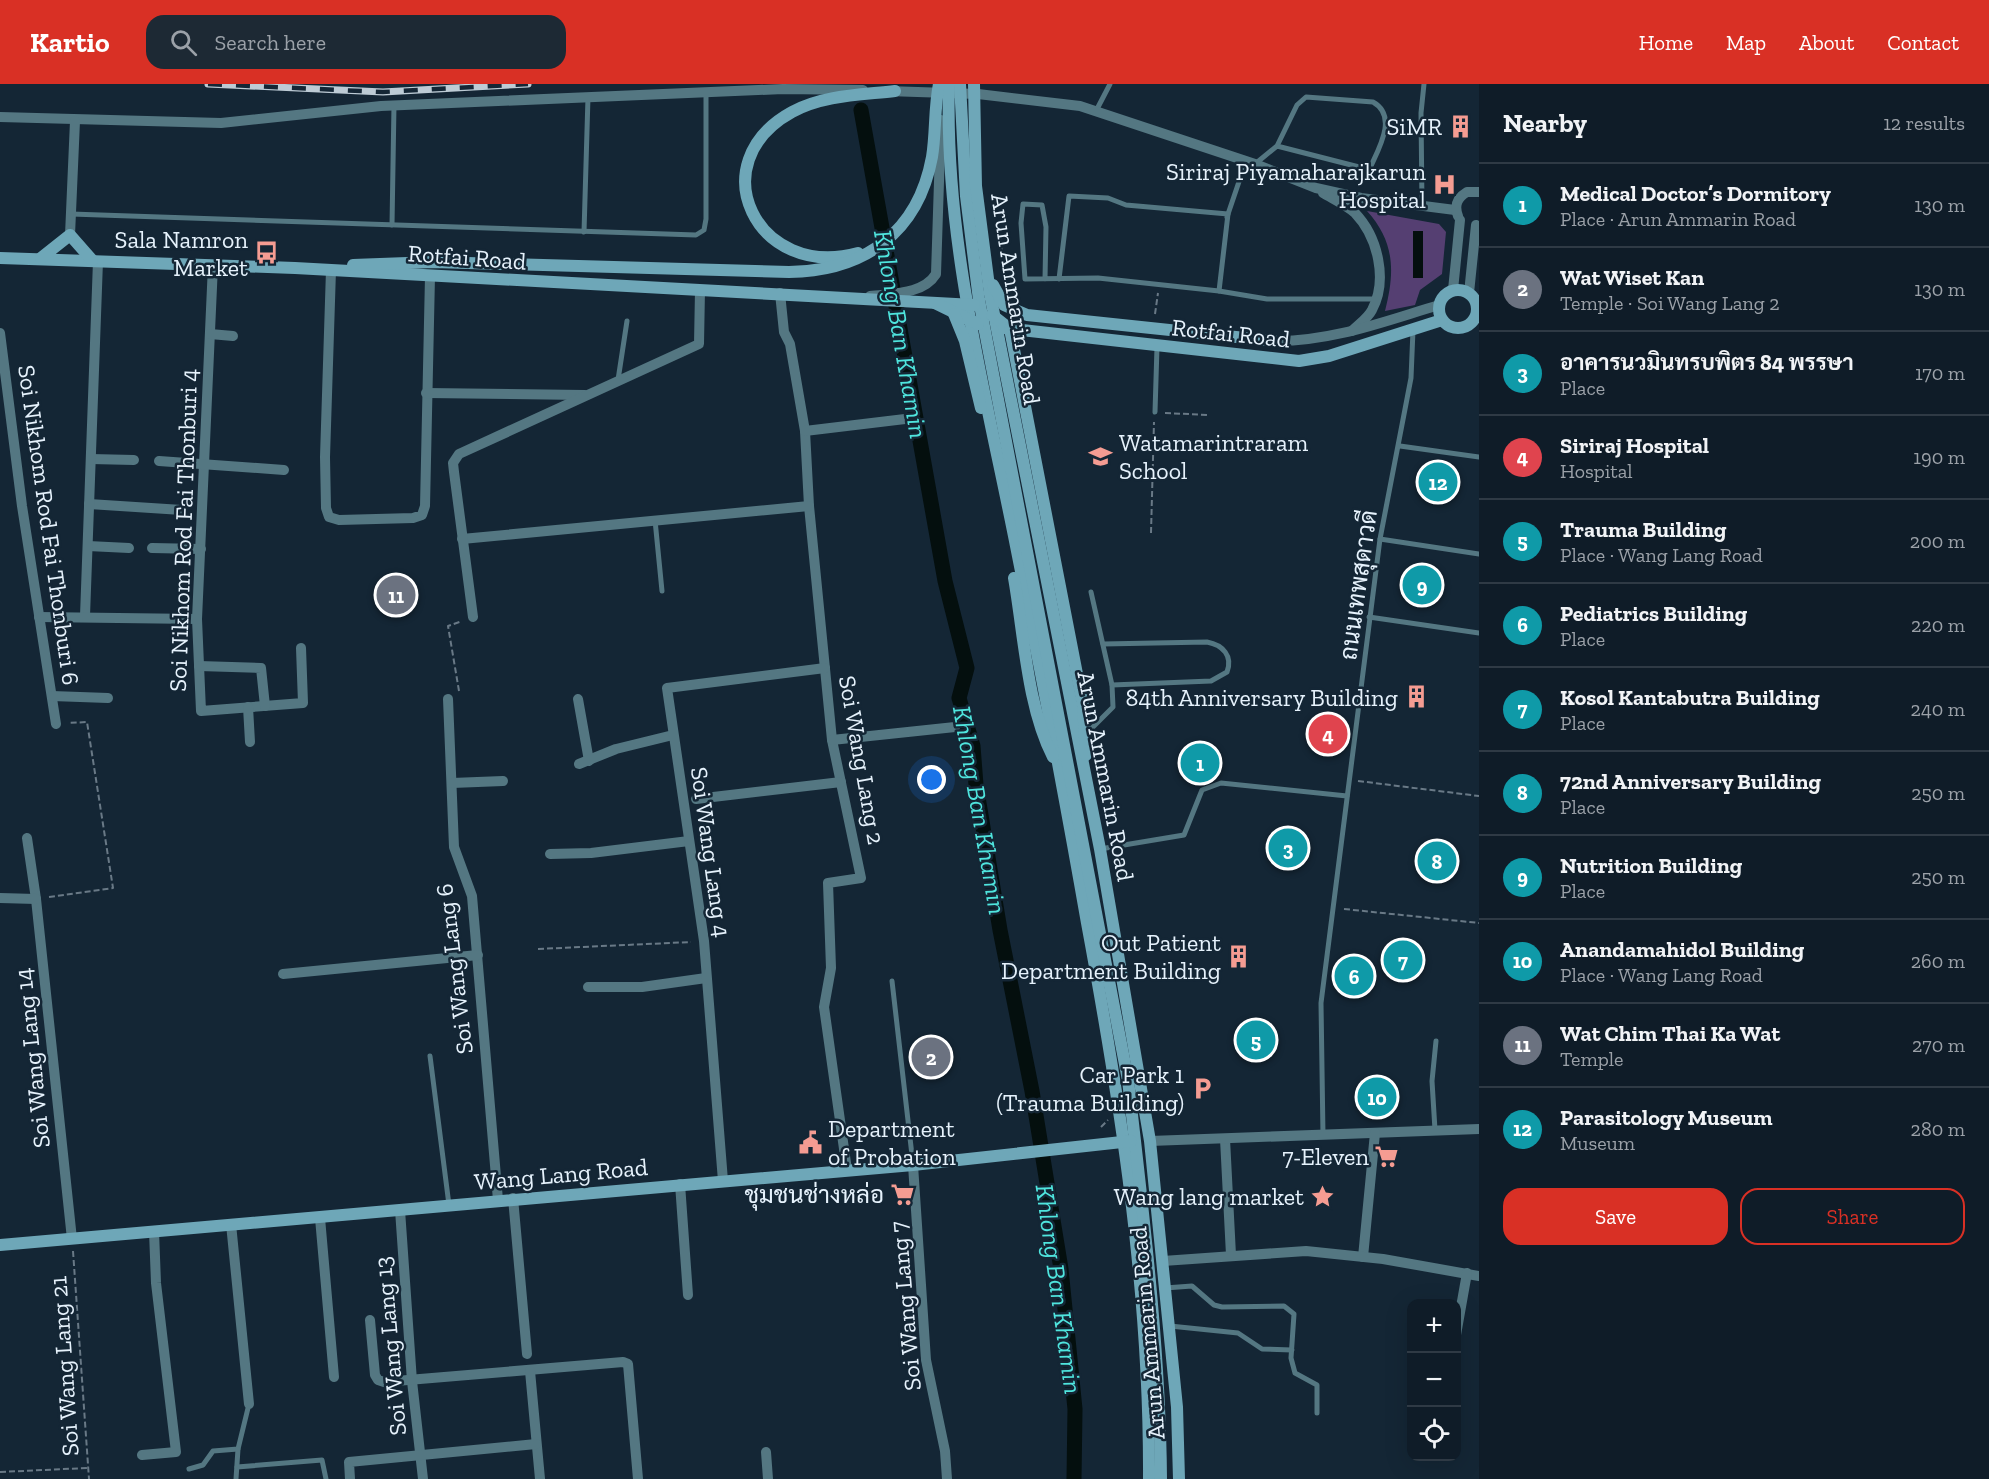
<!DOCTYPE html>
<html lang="en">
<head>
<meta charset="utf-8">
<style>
	body { margin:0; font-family:"Zilla Slab",Sarabun,serif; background:#1d2934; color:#f1f3f6 }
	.controls { position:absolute; right:18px; bottom:18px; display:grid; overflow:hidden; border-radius:12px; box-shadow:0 6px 24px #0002 }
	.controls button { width:54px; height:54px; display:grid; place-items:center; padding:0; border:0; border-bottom:2px solid #2f3a45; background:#0f1c28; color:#f1f3f6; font:30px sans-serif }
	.you { position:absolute; left:932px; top:696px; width:21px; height:21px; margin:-15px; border:4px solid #fff; border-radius:50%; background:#1a73e8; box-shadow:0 0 0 9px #1a73e833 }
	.badge { display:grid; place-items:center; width:39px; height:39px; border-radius:50%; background:#d93025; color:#fff; font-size:20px; font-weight:700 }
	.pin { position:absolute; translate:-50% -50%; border:3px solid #fff; box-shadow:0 2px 6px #0006 }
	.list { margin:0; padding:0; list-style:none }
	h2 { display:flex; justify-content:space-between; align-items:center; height:78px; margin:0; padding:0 24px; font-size:26px }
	h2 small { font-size:20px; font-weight:400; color:#9ba1a8 }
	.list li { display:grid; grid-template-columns:39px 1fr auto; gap:18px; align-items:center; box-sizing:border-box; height:84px; padding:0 24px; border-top:2px solid #2f3a45 }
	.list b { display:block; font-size:22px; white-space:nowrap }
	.list p { margin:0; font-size:20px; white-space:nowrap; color:#9ba1a8 }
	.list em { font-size:20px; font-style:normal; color:#9ba1a8 }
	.actions { display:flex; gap:12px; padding:18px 24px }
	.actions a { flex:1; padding:14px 0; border:2px solid #d93025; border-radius:18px; text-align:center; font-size:21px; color:#d93025 }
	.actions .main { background:#d93025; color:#fff }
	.icon { flex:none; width:33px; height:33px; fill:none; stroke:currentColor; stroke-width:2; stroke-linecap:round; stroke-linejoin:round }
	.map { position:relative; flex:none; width:1479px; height:1395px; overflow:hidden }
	header { display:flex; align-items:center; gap:36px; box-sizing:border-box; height:84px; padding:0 30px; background:#d93025; color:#fff }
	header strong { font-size:28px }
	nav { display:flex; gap:33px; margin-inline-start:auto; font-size:21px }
	.search { width:420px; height:54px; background:#1d2934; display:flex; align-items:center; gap:15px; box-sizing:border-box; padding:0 21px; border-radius:18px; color:#9ba1a8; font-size:22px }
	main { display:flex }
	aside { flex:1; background:#0f1c28 }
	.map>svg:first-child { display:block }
	.green { fill:#553f72 }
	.water { fill:#040f0e }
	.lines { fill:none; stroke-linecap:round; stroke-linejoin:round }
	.canal { stroke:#040f0e; stroke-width:15 }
	.path { stroke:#697986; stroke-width:2; stroke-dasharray:6 3; stroke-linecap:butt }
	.lane { stroke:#547782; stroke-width:5 }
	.street { stroke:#547782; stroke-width:10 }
	.secondary { stroke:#6ea7b8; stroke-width:12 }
	.rail-casing { stroke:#bdcbd5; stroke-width:7 }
	.rail { stroke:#142635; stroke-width:4.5; stroke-dasharray:14; stroke-linecap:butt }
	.labels { text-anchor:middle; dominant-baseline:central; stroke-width:5; stroke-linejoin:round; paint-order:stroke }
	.poi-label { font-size:24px; fill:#e6f2fc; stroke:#142635; text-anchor:end }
	.street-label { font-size:24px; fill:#e6f2fc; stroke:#142635 }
	.water-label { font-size:26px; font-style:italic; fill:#4fe5de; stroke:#142635 }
</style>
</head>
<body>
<header>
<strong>Kartio</strong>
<div class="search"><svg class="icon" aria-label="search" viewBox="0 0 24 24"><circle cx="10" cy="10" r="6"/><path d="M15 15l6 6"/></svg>Search here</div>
<nav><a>Home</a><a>Map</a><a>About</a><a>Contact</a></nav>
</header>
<main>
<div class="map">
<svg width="1479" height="1395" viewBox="0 0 1479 1395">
	<rect width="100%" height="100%" fill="#142635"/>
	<path class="green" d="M1367,127L1439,140L1446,148L1442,190L1420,206L1415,221L1385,227C1395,188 1395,158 1367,127Z"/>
	<rect class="water" x="1413" y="147" width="10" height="47"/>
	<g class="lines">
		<path class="canal" d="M861,26L945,497L967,584L959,614L973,662L976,701L1000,846L1032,1007L1061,1185L1075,1325L1074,1395"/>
		<g class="path">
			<path d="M995,148H999L1004,182"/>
			<path d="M1155,230L1158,209"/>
			<path d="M1165,329L1209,331"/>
			<path d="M1151,449L1154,338"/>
			<path d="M459,607L448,542L462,537"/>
			<path d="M1358,697L1479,712"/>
			<path d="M49,813L113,804L87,638L68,639"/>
			<path d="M1344,825L1479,839"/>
			<path d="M538,865L691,858"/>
			<path d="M1101,1043L1108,1036"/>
			<path d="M73,1167L89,1395"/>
			<path d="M0,1388L87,1384"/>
		</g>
		<g class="lane">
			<path d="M1096,27L1110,0"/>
			<path d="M1255,80L1277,62L1297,21L1306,13L1373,18C1398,32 1379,64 1370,84H1363L1277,62"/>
			<path d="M1422,121L1421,29L1424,0"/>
			<path d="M71,130L696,151L704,146L706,135V9"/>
			<path d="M1227,133L1246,77"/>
			<path d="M392,141L394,21"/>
			<path d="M584,148L588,13"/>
			<path d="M1045,195L1046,143L1042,121L1023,120L1021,139L1025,195L1098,194L1219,207L1267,215H1376"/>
			<path d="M1059,195L1069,112L1108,114L1126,121L1228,130L1219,207"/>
			<path d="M1475,214L1479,215"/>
			<path d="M1475,235L1479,236"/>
			<path d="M618,296L627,237"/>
			<path d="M1155,328L1157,263"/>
			<path d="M1400,362L1479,373"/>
			<path d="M655,436L662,507"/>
			<path d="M1380,455L1479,470"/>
			<path d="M1369,533L1479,549"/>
			<path d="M1103,560L1207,558C1223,561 1233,572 1227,588L1211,597L1112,601"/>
			<path d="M1086,650L1113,623L1112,601L1091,508"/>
			<path d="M1100,765L1184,751L1202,706L1221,699L1347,712"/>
			<path d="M892,897L913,1080"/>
			<path d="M430,972L449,1121"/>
			<path d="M1435,1046L1432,997L1436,957"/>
			<path d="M1323,1051L1321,919L1380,455L1411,294L1413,246"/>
			<path d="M1165,1204L1192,1202L1214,1221L1222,1223L1284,1222L1294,1230L1291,1274L1295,1289L1317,1301V1329"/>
			<path d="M1170,1242L1238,1249L1262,1265L1292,1266"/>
			<path d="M237,1383L322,1376L326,1395"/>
			<path d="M189,1385L203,1381L213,1367L238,1365L249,1320"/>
			<path d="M236,1395L238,1365"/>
		</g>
		<g class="street">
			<path d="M887,7L978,10L1080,22L1255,80L1316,104L1361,114L1455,126"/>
			<path d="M0,33L221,39L381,22L783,5L863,6"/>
			<path d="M1323,109C1333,115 1346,121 1355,129C1378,153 1388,196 1372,226C1368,234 1359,240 1352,247"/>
			<path d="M1458,132C1454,121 1457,114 1467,108H1479"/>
			<path d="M70,151L75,37"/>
			<path d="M213,181L197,535L201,627L303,619L301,564"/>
			<path d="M331,186L325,373L326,424L329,433L339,436L413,434L422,431L425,422L430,192"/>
			<path d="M1453,206L1460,136"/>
			<path d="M780,209L784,248L790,260L805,347L809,422L832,656L861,794L828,799L831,884L824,923L847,1086"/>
			<path d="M1469,209L1476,141"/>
			<path d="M870,212C891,209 923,211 936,190L941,36"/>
			<path d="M0,249L22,422L56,640"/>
			<path d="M210,250L233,252"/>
			<path d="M1274,257C1331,258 1385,237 1439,221"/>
			<path d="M426,309L585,311"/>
			<path d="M805,347L905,335"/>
			<path d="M91,375L134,376"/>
			<path d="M159,377L284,386"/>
			<path d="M89,420L182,426"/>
			<path d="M462,455L809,422"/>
			<path d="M88,462L129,464"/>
			<path d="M152,464L201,465"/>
			<path d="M85,532L98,177"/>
			<path d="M39,533L197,535"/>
			<path d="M473,533L454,388L453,379L459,370L699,260L700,206"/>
			<path d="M199,582L261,584L265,622"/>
			<path d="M52,612L108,614"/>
			<path d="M448,615L454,763L472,812L498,1116"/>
			<path d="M578,615L589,677"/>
			<path d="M248,623L250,658"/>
			<path d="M832,656L955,643"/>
			<path d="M579,680L616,665L673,651"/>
			<path d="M452,699L503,697"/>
			<path d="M696,715L841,698"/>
			<path d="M27,754L36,815L72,1155"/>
			<path d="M550,770L591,769L689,757"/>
			<path d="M0,814L36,815"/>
			<path d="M283,890L478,871"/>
			<path d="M588,903H642L706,894"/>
			<path d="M1225,1055L1231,1171"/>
			<path d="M1150,1057L1479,1045"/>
			<path d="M913,1081L926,1276L945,1367L947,1395"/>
			<path d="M723,1097L704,857L667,604L825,584"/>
			<path d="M680,1100L688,1211"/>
			<path d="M513,1114L527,1270"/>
			<path d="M400,1126L412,1297L423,1395"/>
			<path d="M320,1134L334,1293"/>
			<path d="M231,1140L249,1320"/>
			<path d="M1363,1173L1375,1049"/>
			<path d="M1163,1177L1306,1167L1383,1175L1479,1192"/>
			<path d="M370,1236L375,1291L378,1296L384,1298L623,1278L628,1280L638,1395"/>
			<path d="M1456,1251L1467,1189"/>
			<path d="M530,1287L540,1395"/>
			<path d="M766,1368L768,1395"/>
			<path d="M142,1371L176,1368L156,1199L154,1147"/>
			<path d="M350,1395L349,1378L536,1360"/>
		</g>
		<g class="secondary">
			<path d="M949,0C944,156 986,310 1016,462C1041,588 1065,713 1087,839C1121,1022 1150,1208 1149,1395"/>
			<path d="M960,0L966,112L979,216L1128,996C1143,1128 1160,1262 1161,1395"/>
			<path d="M974,0L976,102L990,210L1100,765L1150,1057L1177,1323L1179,1395"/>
			<path d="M858,169C757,197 699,79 792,28C823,11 861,11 895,7"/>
			<path d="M0,174L295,184L974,221"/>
			<path d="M41,174L70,151L92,176"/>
			<path d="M353,181L434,178L789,188C864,187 918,149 932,73C936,49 934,24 939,0"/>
			<path d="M993,201L1004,221L1027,231L1274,257"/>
			<circle cx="1458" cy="225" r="19"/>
			<path d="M935,219L978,240"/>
			<path d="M954,230L965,257L981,324"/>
			<path d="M992,231L1010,245"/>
			<path d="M1004,244L1299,277L1329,272L1442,236"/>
			<path d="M1010,245L1083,621L1086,671"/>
			<path d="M1014,494C1024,551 1027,622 1053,673"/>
			<path d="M0,1161L913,1081L1131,1057"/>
		</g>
		<defs>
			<path id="rail" d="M208,0L383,8L528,0"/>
		</defs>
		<use href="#rail" class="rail-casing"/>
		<use href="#rail" class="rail"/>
	</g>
	<defs>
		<symbol id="building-bare" viewBox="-9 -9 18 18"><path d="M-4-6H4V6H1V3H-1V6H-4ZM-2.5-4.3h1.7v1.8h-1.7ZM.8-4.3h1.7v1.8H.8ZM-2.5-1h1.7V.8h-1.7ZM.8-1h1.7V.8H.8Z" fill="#f59c92" stroke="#142635" stroke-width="2.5" paint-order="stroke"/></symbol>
		<symbol id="hospital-bare" viewBox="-9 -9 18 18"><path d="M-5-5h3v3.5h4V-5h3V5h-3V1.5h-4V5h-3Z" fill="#f59c92" stroke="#142635" stroke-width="2.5" paint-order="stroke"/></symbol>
		<symbol id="bus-bare" viewBox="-9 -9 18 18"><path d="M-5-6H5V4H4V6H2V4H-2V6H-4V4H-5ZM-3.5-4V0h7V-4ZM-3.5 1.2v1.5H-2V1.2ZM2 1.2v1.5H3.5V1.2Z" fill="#f59c92" stroke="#142635" stroke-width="2.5" paint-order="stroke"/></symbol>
		<symbol id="school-bare" viewBox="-9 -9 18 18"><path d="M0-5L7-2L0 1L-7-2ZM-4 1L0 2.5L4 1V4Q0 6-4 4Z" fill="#f59c92" stroke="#142635" stroke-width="2.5" paint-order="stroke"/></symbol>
		<symbol id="parking-bare" viewBox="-9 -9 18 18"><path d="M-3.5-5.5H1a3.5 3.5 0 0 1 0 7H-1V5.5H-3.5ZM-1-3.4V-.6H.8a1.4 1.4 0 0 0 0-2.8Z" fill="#f59c92" stroke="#142635" stroke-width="2.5" paint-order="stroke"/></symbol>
		<symbol id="civic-bare" viewBox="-9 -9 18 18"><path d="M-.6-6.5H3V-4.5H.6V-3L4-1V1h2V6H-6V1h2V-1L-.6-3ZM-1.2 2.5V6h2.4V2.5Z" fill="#f59c92" stroke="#142635" stroke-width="2.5" paint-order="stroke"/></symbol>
		<symbol id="supermarket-bare" viewBox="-9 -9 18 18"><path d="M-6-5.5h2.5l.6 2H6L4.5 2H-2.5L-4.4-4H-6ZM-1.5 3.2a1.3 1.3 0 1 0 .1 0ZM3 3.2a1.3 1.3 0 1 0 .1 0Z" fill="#f59c92" stroke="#142635" stroke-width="2.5" paint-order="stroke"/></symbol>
		<symbol id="sight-bare" viewBox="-9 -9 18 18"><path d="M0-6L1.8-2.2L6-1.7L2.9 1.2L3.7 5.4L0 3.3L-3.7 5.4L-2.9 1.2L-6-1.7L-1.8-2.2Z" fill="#f59c92" stroke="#142635" stroke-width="2.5" paint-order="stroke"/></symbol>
	</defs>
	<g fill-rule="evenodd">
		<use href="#building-bare" x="1444" y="26" width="33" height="33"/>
		<use href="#hospital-bare" x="1428" y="84" width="33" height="33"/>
		<use href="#bus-bare" x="250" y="152" width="33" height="33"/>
		<use href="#school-bare" x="1084" y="356" width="33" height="33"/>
		<use href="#building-bare" x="1400" y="596" width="33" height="33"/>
		<use href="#building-bare" x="1222" y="856" width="33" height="33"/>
		<use href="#parking-bare" x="1186" y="988" width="33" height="33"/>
		<use href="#civic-bare" x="794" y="1042" width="33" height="33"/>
		<use href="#supermarket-bare" x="1370" y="1056" width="33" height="33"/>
		<use href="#supermarket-bare" x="886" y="1094" width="33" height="33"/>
		<use href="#sight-bare" x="1306" y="1096" width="33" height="33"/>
	</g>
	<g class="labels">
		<g class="poi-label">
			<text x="1442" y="42">SiMR</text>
			<text x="1426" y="87">Siriraj Piyamaharajkarun<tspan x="1426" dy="28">Hospital</tspan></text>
			<text x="248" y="155">Sala Namron<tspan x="248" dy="28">Market</tspan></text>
			<text x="1119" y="358" text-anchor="start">Watamarintraram<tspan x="1119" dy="28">School</tspan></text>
			<text x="1398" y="613">84th Anniversary Building</text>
			<text x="1221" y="858">Out Patient<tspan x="1221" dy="28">Department Building</tspan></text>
			<text x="1184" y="990">Car Park 1<tspan x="1184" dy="28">(Trauma Building)</tspan></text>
			<text x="828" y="1044" text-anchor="start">Department<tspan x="828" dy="28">of Probation</tspan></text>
			<text x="1369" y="1072">7-Eleven</text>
			<text x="884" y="1110">ชุมชนช่างหล่อ</text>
			<text x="1304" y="1112">Wang lang market</text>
		</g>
		<g class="street-label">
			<text transform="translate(467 173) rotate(4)">Rotfai Road</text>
			<text transform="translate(1016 215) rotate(81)">Arun Ammarin Road</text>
			<text transform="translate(1231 249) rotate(6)">Rotfai Road</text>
			<text transform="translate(49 441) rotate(82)">Soi Nikhom Rod Fai Thonburi 6</text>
			<text transform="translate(183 446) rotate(-88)">Soi Nikhom Rod Fai Thonburi 4</text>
			<text transform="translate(1358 501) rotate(-82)">ถนนเทพสุดาวดี</text>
			<text transform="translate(862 676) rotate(80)">Soi Wang Lang 2</text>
			<text transform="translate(1106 692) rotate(79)">Arun Ammarin Road</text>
			<text transform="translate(711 768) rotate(82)">Soi Wang Lang 4</text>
			<text transform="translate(454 885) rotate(-97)">Soi Wang Lang 6</text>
			<text transform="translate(32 974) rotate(-96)">Soi Wang Lang 14</text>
			<text transform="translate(561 1090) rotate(-5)">Wang Lang Road</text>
			<text transform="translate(905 1222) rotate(-95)">Soi Wang Lang 7</text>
			<text transform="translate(1147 1249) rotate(-95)">Arun Ammarin Road</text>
			<text transform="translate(390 1262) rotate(-95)">Soi Wang Lang 13</text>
			<text transform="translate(64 1282) rotate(-94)">Soi Wang Lang 21</text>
		</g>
		<g class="water-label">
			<text transform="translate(901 250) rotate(80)">Khlong Ban Khamin</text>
			<text transform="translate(980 726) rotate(80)">Khlong Ban Khamin</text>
			<text transform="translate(1059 1205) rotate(82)">Khlong Ban Khamin</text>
		</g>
	</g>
</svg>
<div class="controls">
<button>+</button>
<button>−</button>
<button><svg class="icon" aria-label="locate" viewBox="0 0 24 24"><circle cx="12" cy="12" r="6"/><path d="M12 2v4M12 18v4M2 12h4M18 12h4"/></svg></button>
</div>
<div class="you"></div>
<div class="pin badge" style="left:1200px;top:679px;background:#0f9aa8">1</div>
<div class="pin badge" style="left:931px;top:973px;background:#6b7280">2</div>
<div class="pin badge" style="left:1288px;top:764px;background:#0f9aa8">3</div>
<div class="pin badge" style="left:1328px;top:650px;background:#e0444e">4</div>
<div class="pin badge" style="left:1256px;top:956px;background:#0f9aa8">5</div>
<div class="pin badge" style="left:1354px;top:892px;background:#0f9aa8">6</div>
<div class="pin badge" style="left:1403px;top:876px;background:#0f9aa8">7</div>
<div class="pin badge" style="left:1437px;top:777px;background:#0f9aa8">8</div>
<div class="pin badge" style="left:1422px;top:501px;background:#0f9aa8">9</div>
<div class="pin badge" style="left:1377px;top:1013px;background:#0f9aa8">10</div>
<div class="pin badge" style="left:396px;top:511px;background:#6b7280">11</div>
<div class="pin badge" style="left:1438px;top:398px;background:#0f9aa8">12</div>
</div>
<aside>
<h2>Nearby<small>12 results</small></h2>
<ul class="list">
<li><span class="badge" style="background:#0f9aa8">1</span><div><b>Medical Doctor’s Dormitory</b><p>Place · Arun Ammarin Road</p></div><em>130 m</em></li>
<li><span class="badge" style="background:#6b7280">2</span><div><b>Wat Wiset Kan</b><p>Temple · Soi Wang Lang 2</p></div><em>130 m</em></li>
<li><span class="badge" style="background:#0f9aa8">3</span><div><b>อาคารนวมินทรบพิตร 84 พรรษา</b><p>Place</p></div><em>170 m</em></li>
<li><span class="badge" style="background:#e0444e">4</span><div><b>Siriraj Hospital</b><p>Hospital</p></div><em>190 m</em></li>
<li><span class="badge" style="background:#0f9aa8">5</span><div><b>Trauma Building</b><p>Place · Wang Lang Road</p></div><em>200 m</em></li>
<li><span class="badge" style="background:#0f9aa8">6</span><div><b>Pediatrics Building</b><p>Place</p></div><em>220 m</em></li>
<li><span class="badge" style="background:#0f9aa8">7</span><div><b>Kosol Kantabutra Building</b><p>Place</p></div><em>240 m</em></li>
<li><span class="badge" style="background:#0f9aa8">8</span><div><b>72nd Anniversary Building</b><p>Place</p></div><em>250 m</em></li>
<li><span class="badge" style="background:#0f9aa8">9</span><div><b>Nutrition Building</b><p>Place</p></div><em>250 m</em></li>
<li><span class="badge" style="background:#0f9aa8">10</span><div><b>Anandamahidol Building</b><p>Place · Wang Lang Road</p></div><em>260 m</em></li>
<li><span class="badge" style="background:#6b7280">11</span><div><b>Wat Chim Thai Ka Wat</b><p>Temple</p></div><em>270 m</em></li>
<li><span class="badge" style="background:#0f9aa8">12</span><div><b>Parasitology Museum</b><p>Museum</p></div><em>280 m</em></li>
</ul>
<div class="actions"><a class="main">Save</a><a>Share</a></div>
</aside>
</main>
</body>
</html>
